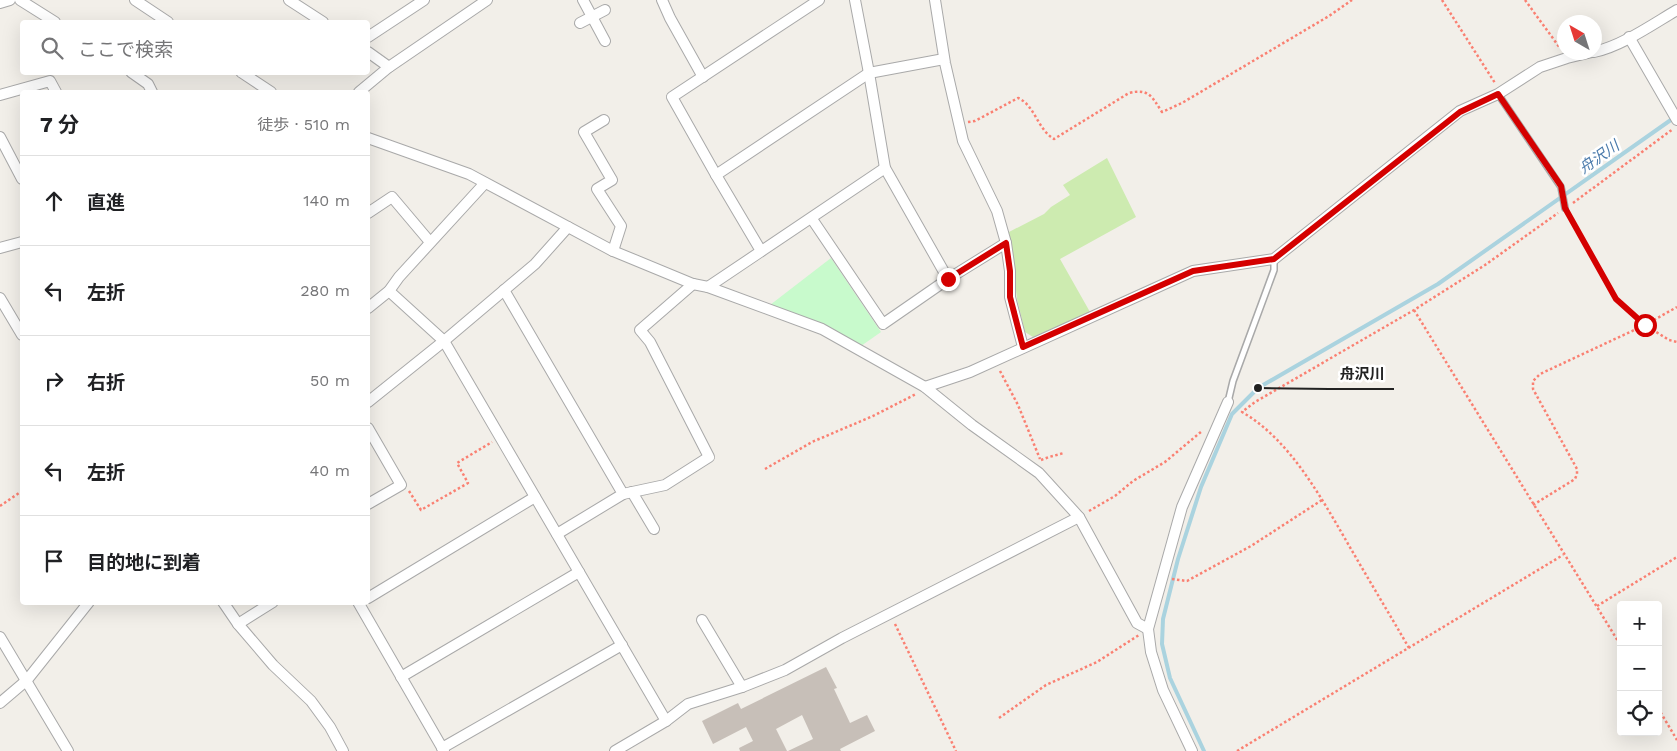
<!DOCTYPE html>
<html lang="ja">
<head>
<meta charset="utf-8">
<style>
	body { margin:0; font-family:"Work Sans","Noto Sans JP",sans-serif; background:#f2f2f2; color:#202124 }
	.controls { position:absolute; right:15px; bottom:15px; display:grid; overflow:hidden; border-radius:5px; box-shadow:0 5px 20px #0002 }
	.controls button { width:45px; height:45px; display:grid; place-items:center; padding:0; border:0; border-bottom:1px solid #e0e0e0; background:#fff; color:#202124; font:25px sans-serif }
	.compass { position:absolute; left:1557px; top:15px; width:45px; height:45px; border-radius:50%; background:#fff; box-shadow:0 5px 20px #0002; rotate:321deg }
	.stop { position:absolute; width:15px; height:15px; margin:-11px; border:4px solid #d40000; border-radius:50%; background:#fff }
	.stop.end { background:#d40000; border-color:#fff; box-shadow:0 1px 5px #0008 }
	.list { margin:0; padding:0; list-style:none }
	h2 { display:flex; justify-content:space-between; align-items:center; height:65px; margin:0; padding:0 20px; font-size:21px }
	h2 small { font-size:16px; font-weight:400; color:#757577 }
	.list li { display:grid; grid-template-columns:32px 1fr auto; gap:15px; align-items:center; box-sizing:border-box; height:90px; padding:0 20px; border-top:1px solid #e0e0e0 }
	.list b { display:block; font-size:19px; white-space:nowrap }
	.list em { font-size:16px; font-style:normal; color:#757577 }
	.icon { flex:none; width:28px; height:28px; fill:none; stroke:currentColor; stroke-width:2; stroke-linecap:round; stroke-linejoin:round }
	.map { position:relative; flex:none; width:1677px; height:751px; overflow:hidden }
	.search { position:absolute; background:#fff; box-shadow:0 5px 20px #0002; left:20px; top:20px; width:350px; height:55px; display:flex; align-items:center; gap:12px; box-sizing:border-box; padding:0 18px; border-radius:5px; color:#757577; font-size:19px }
	.panel { position:absolute; background:#fff; box-shadow:0 5px 20px #0002; left:20px; top:90px; width:350px; height:515px; border-radius:5px }
	.map>svg:first-child { display:block }
	.grass { fill:#cdebb0 }
	.park { fill:#c8facc }
	.lines { fill:none; stroke-linecap:round; stroke-linejoin:round }
	.stream { stroke:#aad3df; stroke-width:4 }
	.building { fill:#c7bfb8 }
	.lane-casing { stroke:#a9a9a9; stroke-width:8 }
	.street-casing { stroke:#a9a9a9; stroke-width:12 }
	.path { stroke:#fa8072; stroke-width:2.5; stroke-dasharray:2.5 2.5; stroke-linecap:butt }
	.lane { stroke:#fff; stroke-width:5 }
	.street { stroke:#fff; stroke-width:10 }
	.route { stroke:#d40000; stroke-width:6 }
	.labels { text-anchor:middle; dominant-baseline:central; stroke-width:5; stroke-linejoin:round; paint-order:stroke }
	.water-label { font-size:15px; font-style:italic; fill:#4a7aab; stroke:#fff }
	.leader { fill:none; stroke:#222; stroke-width:2 }
	.callout-dot { fill:#222; stroke:#fff; stroke-width:2 }
	.callout-label { font-size:15px; text-anchor:middle; font-weight:bold; fill:#222; stroke:#fff; stroke-width:5; stroke-linejoin:round; paint-order:stroke }
</style>
</head>
<body>
<div class="map">
<svg width="1677" height="751" viewBox="0 0 1677 751">
	<rect width="100%" height="100%" fill="#f2efe9"/>
	<path class="grass" d="M1107,158L1136,217L1060,259L1090,312L1033,337L1025,332L1017,299L1009,232L1044,214L1051,207L1070,195L1063,185Z"/>
	<path class="park" d="M831,258L881,332L861,346L820,323L770,305Z"/>
	<g class="lines">
		<path class="stream" d="M1204,751L1170,678L1162,644L1163,619L1178,559L1201,487L1232,414L1258,388L1438,284L1675,117"/>
	</g>
	<path class="building" d="M826,667L837,688L834,689L850,723L867,715L875,731L840,749L841,751H788L813,739L802,715L776,729L787,751H740L739,748L753,741L746,727L713,744L702,721L738,703L741,709Z"/>
	<g class="lines">
		<defs>
			<g id="lane">
				<path d="M1498,94L1561,187L1565,208"/>
				<path d="M1228,402L1233,381L1274,270V259"/>
			</g>
			<g id="street">
				<path d="M20,0L55,22"/>
				<path d="M135,0L168,22"/>
				<path d="M289,0L323,22"/>
				<path d="M583,0L605,41"/>
				<path d="M662,0L670,18L703,77"/>
				<path d="M855,0L869,73L885,168L948,279"/>
				<path d="M935,0L945,63L963,141L997,211L1006,243L1010,271V297L1023,347"/>
				<path d="M0,3L10,0"/>
				<path d="M580,23L605,10"/>
				<path d="M368,37L424,0"/>
				<path d="M1629,37L1677,120"/>
				<path d="M368,52L389,67"/>
				<path d="M1594,52C1622,46 1653,24 1677,10"/>
				<path d="M131,72L148,84L152,92"/>
				<path d="M241,72L271,92"/>
				<path d="M359,92L389,67L487,0"/>
				<path d="M0,95L50,81L56,92"/>
				<path d="M604,120L584,132L612,180L597,189L621,226L613,251"/>
				<path d="M0,137L22,179"/>
				<path d="M368,138L469,174L613,251L693,284L708,287L822,329L925,387L972,425L1039,473L1079,517L1137,623L1148,629"/>
				<path d="M716,175L869,73L944,59"/>
				<path d="M368,213L392,197L430,242"/>
				<path d="M812,219L883,324L948,279L1006,243"/>
				<path d="M0,248L22,242"/>
				<path d="M761,251L716,175L672,97L819,0"/>
				<path d="M708,287L885,168"/>
				<path d="M504,290L623,494L557,534"/>
				<path d="M389,291L444,341L666,721"/>
				<path d="M0,298L22,335"/>
				<path d="M368,308L389,291L399,277L485,183"/>
				<path d="M925,387L970,372L1193,271L1274,259L1460,111L1498,94L1540,67L1567,58L1592,52"/>
				<path d="M368,402L444,341L535,264L568,227"/>
				<path d="M368,428L401,485L368,504"/>
				<path d="M632,492L654,529"/>
				<path d="M623,494L665,485L709,457L650,342L640,330L693,284"/>
				<path d="M368,598L535,497"/>
				<path d="M223,602L238,624L273,665L311,701L330,727L343,751"/>
				<path d="M358,602L444,751"/>
				<path d="M702,620L742,687"/>
				<path d="M238,624L273,602"/>
				<path d="M0,637L68,751"/>
				<path d="M401,677L579,572"/>
				<path d="M0,703L27,680L89,602"/>
				<path d="M442,748L622,645"/>
				<path d="M615,751L666,721L688,704L742,687L785,670L842,638L1079,517"/>
				<path d="M1192,751L1163,690L1151,652L1148,629L1182,507L1228,402"/>
			</g>
		</defs>
		<use href="#lane" class="lane-casing"/>
		<use href="#street" class="street-casing"/>
		<g class="path">
			<path d="M1442,0L1495,83"/>
			<path d="M1525,0L1560,48"/>
			<path d="M968,122L975,121L1018,98C1035,105 1037,129 1054,139L1129,93C1149,88 1152,97 1162,112L1182,103L1329,16L1352,0"/>
			<path d="M1573,203L1673,129"/>
			<path d="M1568,214L1616,299L1645,325L1669,340L1677,342"/>
			<path d="M1414,310L1621,646"/>
			<path d="M1000,371L1018,405L1040,459"/>
			<path d="M1041,460L1049,457L1064,453"/>
			<path d="M765,469L812,442L873,416L916,394"/>
			<path d="M409,491L421,510L468,483L457,463L492,442"/>
			<path d="M1533,505L1575,479L1577,474V469L1533,389V381L1540,374L1645,325L1677,307"/>
			<path d="M0,506L22,491"/>
			<path d="M1089,511L1115,496L1133,481L1165,462L1202,431"/>
			<path d="M1172,579L1187,581L1251,546L1322,500"/>
			<path d="M1597,606L1677,557"/>
			<path d="M895,624L956,751"/>
			<path d="M1409,648C1390,615 1370,582 1351,549C1323,501 1291,440 1242,412L1255,402L1414,310L1485,265L1558,213"/>
			<path d="M1658,708L1677,740"/>
			<path d="M999,718L1046,685L1097,662L1139,635"/>
			<path d="M1237,751L1563,555"/>
		</g>
		<use href="#lane" class="lane"/>
		<use href="#street" class="street"/>
	</g>
	<g class="lines">
		<path class="route" d="M948,279L1006,243L1010,271V297L1023,347L1193,271L1274,259L1460,112L1498,94L1561,186L1565,208L1616,299L1645,325"/>
	</g>
	<g class="labels">
		<g class="water-label">
			<text transform="translate(1599 157) rotate(-35)">舟沢川</text>
		</g>
	</g>
	<path class="leader" d="M1258 388L1329 389H1394"/>
	<circle class="callout-dot" cx="1258" cy="388" r="5"/>
	<g class="callout-label">
		<text x="1362" y="379">舟沢川</text>
	</g>
</svg>
<div class="controls">
<button>+</button>
<button>−</button>
<button><svg class="icon" aria-label="locate" viewBox="0 0 24 24"><circle cx="12" cy="12" r="6"/><path d="M12 2v4M12 18v4M2 12h4M18 12h4"/></svg></button>
</div>
<svg class="compass" viewBox="-18 -18 36 36"><path d="M0-13l5 13h-10z" fill="#e53935"/><path d="M0 13l5-13h-10z" fill="#757577"/></svg>
<div class="stop" style="left:1645px;top:325px"></div>
<div class="stop end" style="left:948px;top:279px"></div>
<div class="search"><svg class="icon" aria-label="search" viewBox="0 0 24 24"><circle cx="10" cy="10" r="6"/><path d="M15 15l6 6"/></svg>ここで検索</div>
<section class="panel">
<h2>7 分<small>徒歩 · 510 m</small></h2>
<ul class="list">
<li><svg class="icon" aria-label="ahead" viewBox="0 0 24 24"><path d="M12 20V5M6 11l6-6 6 6"/></svg><div><b>直進</b></div><em>140 m</em></li>
<li><svg class="icon" aria-label="left" viewBox="0 0 24 24"><path d="M17 20v-9H6M10 6l-5 5 5 5"/></svg><div><b>左折</b></div><em>280 m</em></li>
<li><svg class="icon" aria-label="right" viewBox="0 0 24 24"><path d="M7 20v-9h11M14 6l5 5-5 5"/></svg><div><b>右折</b></div><em>50 m</em></li>
<li><svg class="icon" aria-label="left" viewBox="0 0 24 24"><path d="M17 20v-9H6M10 6l-5 5 5 5"/></svg><div><b>左折</b></div><em>40 m</em></li>
<li><svg class="icon" aria-label="arrive" viewBox="0 0 24 24"><path d="M6 21V4h12l-3 4 3 4H6"/></svg><div><b>目的地に到着</b></div></li>
</ul>
</section>
</div>
</body>
</html>
